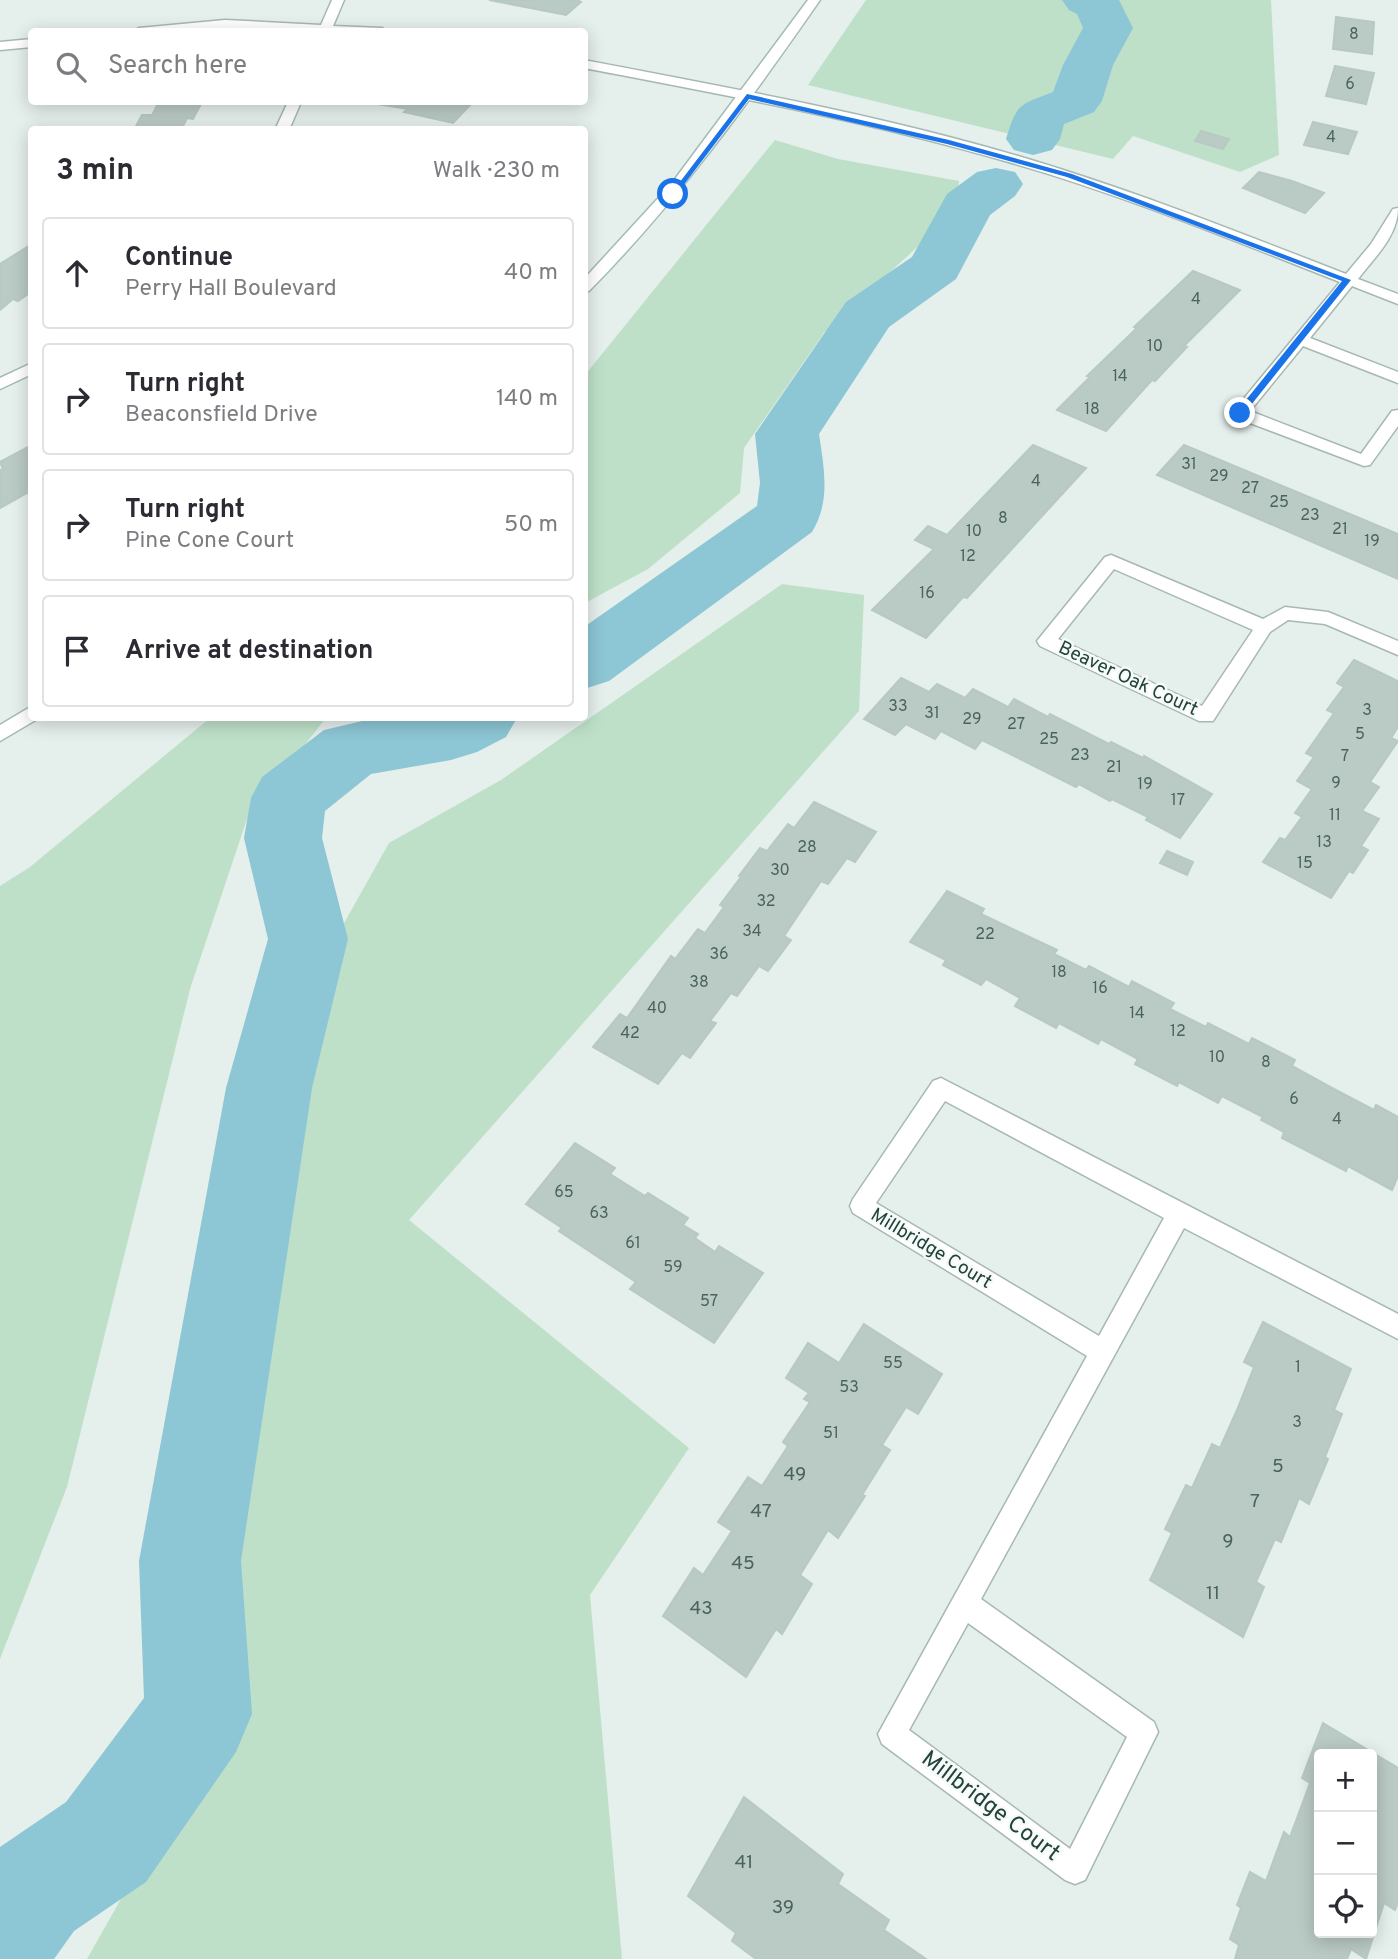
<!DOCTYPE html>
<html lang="en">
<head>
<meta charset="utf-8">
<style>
	body { margin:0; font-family:Overpass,sans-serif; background:#f7f7f7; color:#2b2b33 }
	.controls { position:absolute; right:21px; bottom:21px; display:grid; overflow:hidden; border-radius:7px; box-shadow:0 4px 18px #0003 }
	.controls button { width:63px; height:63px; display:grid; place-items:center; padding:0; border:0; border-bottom:2px solid #e1e1e2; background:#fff; color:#2b2b33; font:35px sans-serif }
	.stop { position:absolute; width:21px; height:21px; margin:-16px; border:5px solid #1a73e8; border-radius:50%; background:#fff }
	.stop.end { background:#1a73e8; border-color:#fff; box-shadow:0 2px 7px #0008 }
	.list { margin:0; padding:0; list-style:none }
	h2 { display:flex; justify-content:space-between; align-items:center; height:91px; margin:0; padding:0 28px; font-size:30px }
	h2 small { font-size:23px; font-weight:400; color:#7c7c81 }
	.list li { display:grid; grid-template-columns:46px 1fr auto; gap:21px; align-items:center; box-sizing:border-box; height:112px; margin:0 14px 14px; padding:0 14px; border:2px solid #e1e1e2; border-radius:7px }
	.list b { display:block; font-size:26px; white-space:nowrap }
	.list p { margin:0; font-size:23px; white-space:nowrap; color:#7c7c81 }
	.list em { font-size:23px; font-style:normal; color:#7c7c81 }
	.icon { flex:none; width:38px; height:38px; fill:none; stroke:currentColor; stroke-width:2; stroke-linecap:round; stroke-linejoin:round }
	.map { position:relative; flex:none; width:1398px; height:1959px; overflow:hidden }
	.search { position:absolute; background:#fff; box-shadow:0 4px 18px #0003; left:28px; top:28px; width:560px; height:77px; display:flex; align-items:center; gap:18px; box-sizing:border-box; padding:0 24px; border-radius:7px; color:#7c7c81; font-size:26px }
	.panel { position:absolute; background:#fff; box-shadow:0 4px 18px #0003; left:28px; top:126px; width:560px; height:595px; border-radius:7px }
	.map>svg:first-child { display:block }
	.green { fill:#bee0c9 }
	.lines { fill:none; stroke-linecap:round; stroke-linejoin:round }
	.river { fill:#8dc6d5; fill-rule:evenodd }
	.building { fill:#bacac4; stroke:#b7c9c3; stroke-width:2; fill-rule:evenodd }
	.minor-casing { stroke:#a7b8b3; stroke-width:3 }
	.secondary-casing { stroke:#a3bbb4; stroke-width:3 }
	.minor { fill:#fff; fill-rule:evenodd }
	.secondary { fill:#fff; fill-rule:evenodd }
	.route { fill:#1a73e8 }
	.labels { text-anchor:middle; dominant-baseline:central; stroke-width:5; stroke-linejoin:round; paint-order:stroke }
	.number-label { font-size:16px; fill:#49645d }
	.street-label { font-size:19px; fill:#23423b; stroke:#f6fbf9 }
	.near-number-label { font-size:19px; fill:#49645d }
	.near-street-label { font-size:23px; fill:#23423b; stroke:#f6fbf9 }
</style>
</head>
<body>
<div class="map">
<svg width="1398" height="1959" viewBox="0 0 1398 1959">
	<rect width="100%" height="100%" fill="#e5efeb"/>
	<g class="green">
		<path d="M866,0H1271L1279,155L1240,172L1133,136L1113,159L808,85Z"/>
		<path d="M775,140L838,159L959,181L953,214L824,333L744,448L740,493L648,569L585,603V375Z"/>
		<path d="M782,584L864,595L859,711L409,1220L689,1448L590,1595L622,1959H87L217,1729L271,1259L325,957L389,843L501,780Z"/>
		<path d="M210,718H330L325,719L247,819L190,989L67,1487L0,1659V886L30,867Z"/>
	</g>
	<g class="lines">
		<g class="river">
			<path d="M1062,0H1119L1133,28L1113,65L1102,101L1094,112L1064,124L1060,139L1052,150L1033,155L1014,150L1006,139C1017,103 1019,105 1053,92L1063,65L1083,28L1077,14L1069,10Z"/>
			<path d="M996,168L1015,172L1023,184L1015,196L990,215L956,279L889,327L819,434C824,468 831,501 812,532L609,681L584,689V627L757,506L760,483L755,434L846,302L912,257L947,194L977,172Z"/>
			<path d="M375,718H517L506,737L477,752L451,760L371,774L325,811L322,838L348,939L312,1088L241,1561L252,1714L236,1752L146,1882L74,1931L54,1959H0V1847L66,1802L144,1698L139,1561L226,1088L268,939L244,838L251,798L262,777L324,730Z"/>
		</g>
	</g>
	<g class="building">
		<path d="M489,0H577L581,2L566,15Z"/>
		<path d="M1336,17L1374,22L1372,54L1333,49Z"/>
		<path d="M1335,66L1374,73L1366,104L1326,96Z"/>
		<path d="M153,102H200L198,104H201L193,119L187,118L181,130H134L142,115H152L159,102Z"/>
		<path d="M365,102H473L453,123L404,112L408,109Z"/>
		<path d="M1313,122L1357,132L1348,154L1304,145Z"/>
		<path d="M1201,131L1229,139L1223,149L1195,141Z"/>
		<path d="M1259,172L1292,181L1324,193L1305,213L1243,188Z"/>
		<path d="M32,244V291L18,301L13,299L0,310V264Z"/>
		<path d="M1193,271L1240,290L1184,346L1187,347L1155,381L1152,380L1106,431L1057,410L1090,377L1087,376L1137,328L1134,327Z"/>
		<path d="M32,445V484L27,486L32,490L0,508V470L3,469L0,462Z"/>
		<path d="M1033,445L1086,468L967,598L963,597L926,638L872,610L934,549L915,540L928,526L947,535Z"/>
		<path d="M1184,445L1398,534V579L1157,475Z"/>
		<path d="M1354,660L1398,681V727L1391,738L1398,741L1370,782L1379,787L1362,811L1379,819L1361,846L1368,850L1353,873L1349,871L1331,898L1263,862L1280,838L1285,840L1302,817L1295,813L1312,789L1297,781L1314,757L1306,753L1334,713L1327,710L1344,687L1337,683Z"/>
		<path d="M901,678L929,692L937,684L965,698L973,689L1008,707L1014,699L1048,717L1050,714L1109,744L1111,742L1143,758L1144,756L1212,794L1180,838L1146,820L1148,817L1112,799L1110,801L1079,784L1076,787L982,740L975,749L941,731L935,739L906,724L895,735L864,719Z"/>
		<path d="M814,802L876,832L855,862L847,858L828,884L821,881L784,936L791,940L768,971L759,966L737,996L731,993L710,1021L716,1023L690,1058L682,1053L658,1084L593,1047L620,1014L627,1018L671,956L675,959L698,929L705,933L724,907L720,905L741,877L739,876L760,848L767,851L788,824L794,828Z"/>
		<path d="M1167,851L1193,862L1187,875L1160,863Z"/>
		<path d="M947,891L984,909L981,914L1057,950L1054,954L1086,970L1089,966L1129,987L1132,981L1174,1003L1170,1009L1206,1027L1208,1023L1249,1044L1252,1038L1295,1060L1292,1066L1332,1088L1374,1110L1376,1105L1398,1117V1176L1392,1190L1348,1166L1346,1171L1282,1138L1284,1132L1261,1120L1263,1117L1222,1096L1218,1103L1179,1082L1177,1086L1135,1064L1138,1059L1101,1039L1098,1044L1059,1023L1056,1028L1015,1006L1020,998L986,979L981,985L943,965L946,960L910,942Z"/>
		<path d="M575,1143L615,1168L610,1174L645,1196L648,1193L688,1218L683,1225L698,1234L695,1238L715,1252L719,1246L763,1273L714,1343L630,1289L636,1282L559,1231L562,1228L526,1204Z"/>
		<path d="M1263,1322L1351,1369L1334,1410L1342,1414L1325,1457L1328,1459L1309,1504L1299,1498L1281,1542L1275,1539L1256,1582L1264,1587L1243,1637L1150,1580L1172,1533L1165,1529L1186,1485L1192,1488L1212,1444L1220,1448L1237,1410L1254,1367L1244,1362Z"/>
		<path d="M864,1324L942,1374L918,1414L906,1407L882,1445L890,1450L862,1495L865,1496L838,1538L828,1530L800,1575L812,1584L782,1634L776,1629L746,1677L663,1616L694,1568L703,1575L732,1531L718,1522L748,1477L762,1486L788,1446L783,1442L810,1402L804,1399L809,1393L786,1378L808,1343L839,1363Z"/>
		<path d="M1323,1723L1398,1768V1902L1395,1910L1384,1903L1366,1959L1351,1949L1347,1959H1235L1239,1945L1230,1939L1241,1908L1237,1905L1250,1872L1266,1881L1284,1832L1290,1837L1310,1783L1302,1778ZM1319,1754H1372V1933H1319Z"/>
		<path d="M744,1797L843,1874L838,1884L889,1920L884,1930L926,1959H756L732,1941L736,1933L688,1896Z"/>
	</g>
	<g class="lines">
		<defs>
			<g id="minor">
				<path d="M332,0H344L333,26L382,28L388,32L225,28L185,32H133L139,28L225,20L321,25Z"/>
				<path d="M32,39V47L0,50V42Z"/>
				<path d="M584,60C730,88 876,114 1018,156C1130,189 1238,232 1346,274L1371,244L1393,209L1398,208C1398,236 1375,257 1358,279L1398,294V304L1352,286L1310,338L1398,372V383L1303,346L1250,411L1361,454L1392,411L1398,410V426L1370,465L1364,466L1234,417L1232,413L1340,282C1229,239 1119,193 1005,161C867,121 725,95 584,68Z"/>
				<path d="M288,102H301L289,130H275Z"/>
				<path d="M32,363V374L0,389V378Z"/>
				<path d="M1111,555L1263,619L1285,607L1328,612L1398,641V655L1325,624L1288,620L1270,632L1213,721H1199L1040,646L1037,641L1105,557ZM1114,569L1253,630L1202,706L1058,639Z"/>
				<path d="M941,1078L1398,1314V1339L1184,1228L981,1599L1154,1722L1158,1732L1085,1880L1075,1884L1065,1880L882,1744L878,1734L1087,1356L853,1213L850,1206L853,1199L933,1081ZM945,1101L1164,1218L1099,1336L876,1203ZM968,1623L1127,1737L1070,1849L909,1730Z"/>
			</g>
			<g id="secondary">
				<path d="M808,0H820C749,102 677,202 589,291L584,292V279L672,183Z"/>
				<path d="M32,706V718H39L0,741V725Z"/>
			</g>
		</defs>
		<use href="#minor" class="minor-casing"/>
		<use href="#secondary" class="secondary-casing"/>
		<use href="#minor" class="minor"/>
		<use href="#secondary" class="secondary"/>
	</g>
	<path class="route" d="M747,94L949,140L1072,174L1351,280L1243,415H1237V411L1342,281L1067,177L947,144L749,99L676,195H670Z"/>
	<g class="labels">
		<g class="number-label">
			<text x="1354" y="35">8</text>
			<text x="1350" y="85">6</text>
			<text x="1331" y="138">4</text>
			<text x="1196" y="300">4</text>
			<text x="1155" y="347">10</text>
			<text x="1120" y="377">14</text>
			<text x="1092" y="410">18</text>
			<text x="1189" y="465">31</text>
			<text x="1219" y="477">29</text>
			<text x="1036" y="482">4</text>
			<text x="1250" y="489">27</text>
			<text x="1279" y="503">25</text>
			<text x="1310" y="516">23</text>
			<text x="1003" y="519">8</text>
			<text x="1340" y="530">21</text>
			<text x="974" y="532">10</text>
			<text x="1372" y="542">19</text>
			<text x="968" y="557">12</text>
			<text x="927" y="594">16</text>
			<text x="898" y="707">33</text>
			<text x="1367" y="711">3</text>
			<text x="932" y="714">31</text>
			<text x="972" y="720">29</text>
			<text x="1016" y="725">27</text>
			<text x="1360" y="735">5</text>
			<text x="1049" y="740">25</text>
			<text x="1080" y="756">23</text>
			<text x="1345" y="757">7</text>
			<text x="1114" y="768">21</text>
			<text x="1336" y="784">9</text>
			<text x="1145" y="785">19</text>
			<text x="1178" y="801">17</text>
			<text x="1335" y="816">11</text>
			<text x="1324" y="843">13</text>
			<text x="807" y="848">28</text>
			<text x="1305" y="864">15</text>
			<text x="780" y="871">30</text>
			<text x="766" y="902">32</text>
			<text x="752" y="932">34</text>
			<text x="985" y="935">22</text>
			<text x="719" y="955">36</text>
			<text x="1059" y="973">18</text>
			<text x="699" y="983">38</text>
			<text x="1100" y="989">16</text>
			<text x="657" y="1009">40</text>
			<text x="1137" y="1014">14</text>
			<text x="1178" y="1032">12</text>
			<text x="630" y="1034">42</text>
			<text x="1217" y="1058">10</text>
			<text x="1266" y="1063">8</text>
			<text x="1294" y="1100">6</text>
			<text x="1337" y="1120">4</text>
			<text x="564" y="1193">65</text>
			<text x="599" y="1214">63</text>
			<text x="633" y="1244">61</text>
			<text x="673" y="1268">59</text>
			<text x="709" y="1302">57</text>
			<text x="893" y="1364">55</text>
			<text x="1298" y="1368">1</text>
			<text x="849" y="1388">53</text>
			<text x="1297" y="1423">3</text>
			<text x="831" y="1434">51</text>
		</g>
		<g class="street-label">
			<text transform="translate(1128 679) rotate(25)">Beaver Oak Court</text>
			<text transform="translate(931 1249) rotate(31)">Millbridge Court</text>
		</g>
		<g class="near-number-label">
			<text x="1278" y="1467">5</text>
			<text x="795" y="1475">49</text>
			<text x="1255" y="1502">7</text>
			<text x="761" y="1512">47</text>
			<text x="1228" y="1542">9</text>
			<text x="743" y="1564">45</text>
			<text x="1213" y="1594">11</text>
			<text x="701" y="1609">43</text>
			<text x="744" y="1863">41</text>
			<text x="783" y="1908">39</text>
		</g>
		<g class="near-street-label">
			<text transform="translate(990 1807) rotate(37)">Millbridge Court</text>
		</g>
	</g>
</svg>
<div class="controls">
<button>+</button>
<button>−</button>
<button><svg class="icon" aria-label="locate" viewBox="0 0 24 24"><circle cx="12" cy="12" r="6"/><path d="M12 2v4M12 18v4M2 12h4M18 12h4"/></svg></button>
</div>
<div class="stop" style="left:673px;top:194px"></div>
<div class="stop end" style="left:1240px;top:413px"></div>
<div class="search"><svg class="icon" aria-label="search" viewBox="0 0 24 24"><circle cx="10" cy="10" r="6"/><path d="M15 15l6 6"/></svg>Search here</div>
<section class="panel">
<h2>3 min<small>Walk · 230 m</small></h2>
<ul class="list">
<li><svg class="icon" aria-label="ahead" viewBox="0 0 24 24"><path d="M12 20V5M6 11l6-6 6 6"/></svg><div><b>Continue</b><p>Perry Hall Boulevard</p></div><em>40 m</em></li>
<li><svg class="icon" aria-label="right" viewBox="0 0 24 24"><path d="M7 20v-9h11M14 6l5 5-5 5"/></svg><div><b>Turn right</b><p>Beaconsfield Drive</p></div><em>140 m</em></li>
<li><svg class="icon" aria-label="right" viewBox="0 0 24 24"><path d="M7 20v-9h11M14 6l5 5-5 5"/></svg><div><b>Turn right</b><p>Pine Cone Court</p></div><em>50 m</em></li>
<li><svg class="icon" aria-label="arrive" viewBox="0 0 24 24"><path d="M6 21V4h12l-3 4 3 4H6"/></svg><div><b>Arrive at destination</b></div></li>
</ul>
</section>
</div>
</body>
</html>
